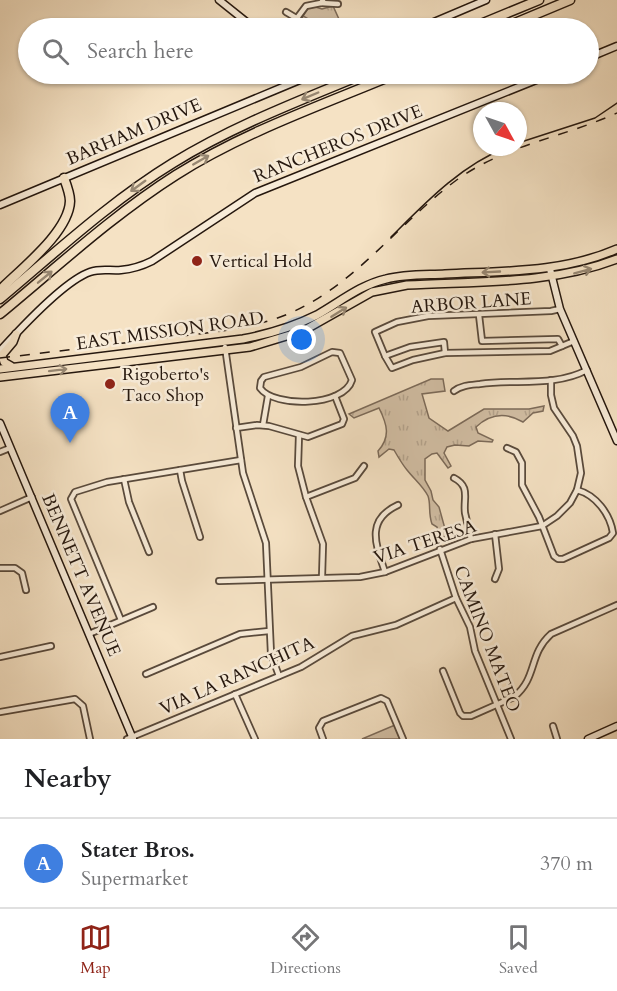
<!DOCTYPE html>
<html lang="en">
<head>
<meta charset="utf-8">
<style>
	body { margin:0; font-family:Cardo,serif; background:#f2f2f2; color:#202124 }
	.compass { position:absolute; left:473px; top:102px; width:54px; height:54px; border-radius:50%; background:#fff; box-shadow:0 2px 4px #0004; rotate:130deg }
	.you { position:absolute; left:302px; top:340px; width:21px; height:21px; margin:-15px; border:4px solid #fff; border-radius:50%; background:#1a73e8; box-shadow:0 0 0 9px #1a73e833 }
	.badge { display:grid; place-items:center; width:39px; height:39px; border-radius:50%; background:#8f2418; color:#fff; font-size:20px; font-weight:700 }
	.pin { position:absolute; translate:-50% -50px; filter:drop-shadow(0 2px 3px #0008) }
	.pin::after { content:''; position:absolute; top:32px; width:21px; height:18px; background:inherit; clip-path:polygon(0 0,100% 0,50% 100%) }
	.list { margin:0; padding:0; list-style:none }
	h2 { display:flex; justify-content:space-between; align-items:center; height:78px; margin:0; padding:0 24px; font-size:26px }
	h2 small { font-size:20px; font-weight:400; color:#757577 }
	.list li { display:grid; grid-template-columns:39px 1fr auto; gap:18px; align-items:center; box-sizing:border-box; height:90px; padding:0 24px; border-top:2px solid #e0e0e0 }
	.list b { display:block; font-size:22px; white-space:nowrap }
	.list p { margin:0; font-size:20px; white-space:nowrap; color:#757577 }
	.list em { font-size:20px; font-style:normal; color:#757577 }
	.icon { flex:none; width:33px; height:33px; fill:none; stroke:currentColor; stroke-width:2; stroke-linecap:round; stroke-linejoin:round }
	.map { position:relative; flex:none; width:617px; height:739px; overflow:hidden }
	.search { position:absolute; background:#fff; box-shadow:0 2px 4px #0004; left:18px; right:18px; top:18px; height:66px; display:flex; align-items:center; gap:15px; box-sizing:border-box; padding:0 21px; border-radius:33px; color:#757577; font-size:22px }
	.sheet { height:168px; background:#fff }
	nav { display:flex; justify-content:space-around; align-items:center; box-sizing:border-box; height:84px; border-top:2px solid #e0e0e0; background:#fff; font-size:16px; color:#757577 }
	nav a { display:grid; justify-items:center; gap:3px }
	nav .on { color:#8f2418 }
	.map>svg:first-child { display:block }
	.park { fill:url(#park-tufts); stroke:#7c6b5a; stroke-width:1.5 }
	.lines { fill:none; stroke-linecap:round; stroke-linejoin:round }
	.street-casing { stroke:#594a3c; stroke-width:8 }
	.secondary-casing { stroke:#25170e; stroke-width:9 }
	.primary-casing { stroke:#25170e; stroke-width:10 }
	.highway-casing { stroke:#25170e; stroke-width:11 }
	.street { stroke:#f8ecd9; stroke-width:4.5 }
	.secondary { stroke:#f8ecd9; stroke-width:6 }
	.primary { stroke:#f5e2c4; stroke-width:7 }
	.highway { stroke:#f5e2c4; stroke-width:8 }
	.tram { stroke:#25170e; stroke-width:1.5 }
	.rail { stroke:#25170e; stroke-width:1.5; stroke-dasharray:10 10; stroke-linecap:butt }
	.oneway { stroke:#978772 }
	.poi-dot { fill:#8f2418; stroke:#f8ecd9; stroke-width:2 }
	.labels { text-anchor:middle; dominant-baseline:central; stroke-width:5; stroke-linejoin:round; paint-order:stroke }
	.street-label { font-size:18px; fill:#25170e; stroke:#f8ecd9 }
	.poi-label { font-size:18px; fill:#25170e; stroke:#f8ecd9; text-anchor:start }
</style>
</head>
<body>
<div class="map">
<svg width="617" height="739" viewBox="0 0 617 739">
	<defs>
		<pattern id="park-tufts" width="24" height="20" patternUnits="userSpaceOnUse" patternTransform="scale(1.5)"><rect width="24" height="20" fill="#d2bfa5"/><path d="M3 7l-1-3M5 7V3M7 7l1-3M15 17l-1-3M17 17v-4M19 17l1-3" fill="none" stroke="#b4a38d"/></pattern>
	</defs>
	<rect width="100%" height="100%" fill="#f5e2c4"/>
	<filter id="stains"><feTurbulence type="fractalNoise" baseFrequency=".00333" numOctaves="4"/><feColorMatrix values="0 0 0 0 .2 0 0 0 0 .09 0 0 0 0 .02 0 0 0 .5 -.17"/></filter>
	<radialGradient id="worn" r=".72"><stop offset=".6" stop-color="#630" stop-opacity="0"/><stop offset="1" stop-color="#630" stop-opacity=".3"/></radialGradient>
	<g class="park">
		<path d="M312,6L322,9L333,6L343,28H318L319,25L303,16L308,8Z"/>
		<path d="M431,379H443L445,391L422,394L429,418L448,431L484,409H529L544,406L543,411L533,413L523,422C506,412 491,413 476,427L478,433L493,440L492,442L478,441L469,446L455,445L447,447L444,453L451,466L448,468L437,453L432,454L425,459V480L431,491L433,500L439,507L447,536L440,538L437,527L432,524C428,513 431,504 428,496C423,486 414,479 407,470C402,464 398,457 394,450L389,449L379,457L378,451C391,437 387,424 379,408L354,418L349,414Z"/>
		<path d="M395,725L401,739H362Z"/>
	</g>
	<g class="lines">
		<defs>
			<g id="street">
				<path d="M321,3L338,4"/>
				<path d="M286,12L313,28"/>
				<path d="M297,18L306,6L321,3L323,0"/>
				<path d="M560,309L551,311L428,316L397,322L375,332L385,356L392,368L413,360L445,353L550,351L574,341"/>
				<path d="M479,315L482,341L558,339L562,346"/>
				<path d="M225,347L243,473L266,543L271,654L279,676"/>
				<path d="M332,352L340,353L352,380C344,407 274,408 260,388L261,381L264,377L301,367Z"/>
				<path d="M385,356L410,347L444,342L445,353"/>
				<path d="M454,391C462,385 471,385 480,384C516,379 555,387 587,370"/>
				<path d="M263,425L268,396"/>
				<path d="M236,428L257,425L269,426L308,437L342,424L344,419L335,396"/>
				<path d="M299,435L298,466L306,497L323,544L322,577"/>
				<path d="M507,448L516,452L522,463V485L539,517L554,556L558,559H563L609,538L613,533C610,514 596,495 577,490"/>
				<path d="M0,452L10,448"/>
				<path d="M180,470L182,481L200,537"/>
				<path d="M454,478C471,487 463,498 465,513C467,522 469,530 471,539"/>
				<path d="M124,479L129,502L149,552"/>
				<path d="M306,497L355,478L364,466"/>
				<path d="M0,511L32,497"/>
				<path d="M495,534L499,569L495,579"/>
				<path d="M440,549L456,598L470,627L475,651L511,739"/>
				<path d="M0,568H15L22,573L26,590"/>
				<path d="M385,572C376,545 365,520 398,505"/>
				<path d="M219,581L360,577L385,572L471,539L542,526L557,516L570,503L577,490L581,473L577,446L573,436L554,408L551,395V380"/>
				<path d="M121,620L71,499L75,492L107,482L241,460"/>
				<path d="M89,634L153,607"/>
				<path d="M0,657L51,646"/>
				<path d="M443,671L460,713L463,716H471L514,697C538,677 528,655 551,634L617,605"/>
				<path d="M146,674L240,634L269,631"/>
				<path d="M235,694L255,739"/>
				<path d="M0,712L75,699L83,706L90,739"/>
				<path d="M553,726L557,739"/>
				<path d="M127,739L301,667L352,636L396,625L456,598"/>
				<path d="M323,739L319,728L323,721L381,698L387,701L403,739"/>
			</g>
			<g id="secondary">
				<path d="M219,0L254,28"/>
				<path d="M420,28L486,0"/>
				<path d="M588,58L617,46"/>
				<path d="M0,205L314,74"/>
				<path d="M550,269L560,309L617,441"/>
				<path d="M0,351C19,330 64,281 90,272C101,268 110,271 121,270C132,269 142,266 152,261L255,193L551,74"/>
				<path d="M0,423L133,739"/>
				<path d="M588,739L617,726"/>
			</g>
			<g id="primary">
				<path d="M11,366L4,362L2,355L13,342L16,334"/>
				<path d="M0,369L243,339C269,334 293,327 317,315C340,302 360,285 386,279C405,274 426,275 445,274C504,271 562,273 617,249"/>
				<path d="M0,377L250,347L303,331L372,292L407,285C477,281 550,285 617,259"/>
			</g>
			<g id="highway">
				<path d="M471,28L539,0"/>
				<path d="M503,28L570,0"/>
				<path d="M0,290C21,269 69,232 70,201C70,194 67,186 64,178"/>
				<path d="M0,299C56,252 111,201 173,163C233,126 299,101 364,74"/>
				<path d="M0,314C57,267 113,215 176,175C244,132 322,105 396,74"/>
			</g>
		</defs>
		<use href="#street" class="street-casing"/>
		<use href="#secondary" class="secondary-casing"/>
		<use href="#primary" class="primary-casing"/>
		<use href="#highway" class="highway-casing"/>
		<use href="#street" class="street"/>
		<use href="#secondary" class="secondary"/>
		<use href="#primary" class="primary"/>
		<use href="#highway" class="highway"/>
		<g class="tram">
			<path d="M518,143L595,118L617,103"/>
			<path d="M391,237C426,202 460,166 507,147"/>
		</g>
		<path class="rail" d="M0,358C53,352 105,345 158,339C202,333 247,331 288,314C356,285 399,222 458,179C506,145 564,137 617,113"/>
	</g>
	<defs><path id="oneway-shaft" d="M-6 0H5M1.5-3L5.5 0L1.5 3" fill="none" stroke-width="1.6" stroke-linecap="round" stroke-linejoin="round" transform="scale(1.5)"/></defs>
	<g class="oneway">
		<use href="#oneway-shaft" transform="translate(310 96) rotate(157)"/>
		<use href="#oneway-shaft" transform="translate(201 160) rotate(-30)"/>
		<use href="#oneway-shaft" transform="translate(138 186) rotate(144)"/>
		<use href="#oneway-shaft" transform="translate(583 271) rotate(-15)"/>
		<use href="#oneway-shaft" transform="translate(491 272) rotate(177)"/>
		<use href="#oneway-shaft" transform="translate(45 277) rotate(-39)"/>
		<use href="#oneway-shaft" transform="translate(339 312) rotate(-32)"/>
		<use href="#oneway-shaft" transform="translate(58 370) rotate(-7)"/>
	</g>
	<g class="poi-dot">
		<circle cx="197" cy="261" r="6"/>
		<circle cx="110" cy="384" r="6"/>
	</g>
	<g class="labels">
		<g class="street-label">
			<text transform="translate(134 132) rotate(-23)">BARHAM DRIVE</text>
			<text transform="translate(338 144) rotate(-22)">RANCHEROS DRIVE</text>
			<text transform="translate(471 303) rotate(-4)">ARBOR LANE</text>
			<text transform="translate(170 331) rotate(-8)">EAST MISSION ROAD</text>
			<text transform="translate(425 542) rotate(-18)">VIA TERESA</text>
			<text transform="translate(81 575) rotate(67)">BENNETT AVENUE</text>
			<text transform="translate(487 639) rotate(69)">CAMINO MATEO</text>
			<text transform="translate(237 676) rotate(-24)">VIA LA RANCHITA</text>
		</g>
		<g class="poi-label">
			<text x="209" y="261">Vertical Hold</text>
			<text x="122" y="374">Rigoberto's<tspan x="122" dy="21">Taco Shop</tspan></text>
		</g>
	</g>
	<rect width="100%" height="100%" filter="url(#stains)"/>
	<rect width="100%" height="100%" fill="url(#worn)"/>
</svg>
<svg class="compass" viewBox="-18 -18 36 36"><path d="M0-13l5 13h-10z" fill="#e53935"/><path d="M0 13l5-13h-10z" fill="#757577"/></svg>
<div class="you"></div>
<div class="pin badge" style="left:70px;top:443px;background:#3f7fe0">A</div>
<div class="search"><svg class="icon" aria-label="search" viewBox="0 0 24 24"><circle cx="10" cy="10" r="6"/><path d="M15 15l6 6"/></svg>Search here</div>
</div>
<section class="sheet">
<h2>Nearby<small></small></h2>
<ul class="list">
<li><span class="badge" style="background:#3f7fe0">A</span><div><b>Stater Bros.</b><p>Supermarket</p></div><em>370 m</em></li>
</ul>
</section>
<nav>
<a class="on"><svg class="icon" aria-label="map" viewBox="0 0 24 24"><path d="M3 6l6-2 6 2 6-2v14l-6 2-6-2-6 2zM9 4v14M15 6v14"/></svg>Map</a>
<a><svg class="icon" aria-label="directions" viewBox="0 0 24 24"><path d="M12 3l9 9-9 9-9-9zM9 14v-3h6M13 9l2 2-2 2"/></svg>Directions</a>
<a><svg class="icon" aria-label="saved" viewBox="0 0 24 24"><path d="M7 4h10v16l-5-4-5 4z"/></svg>Saved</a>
</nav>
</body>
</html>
